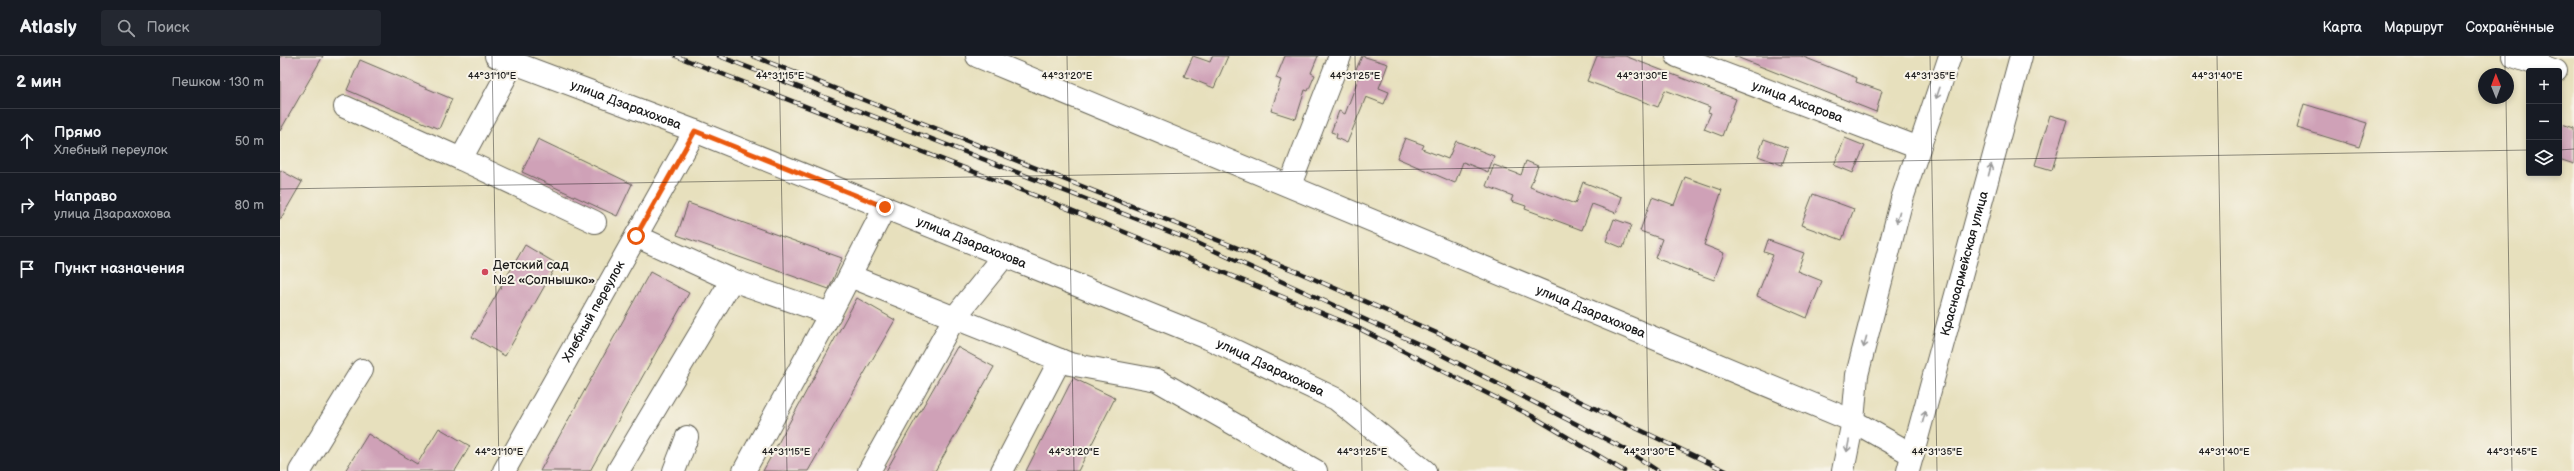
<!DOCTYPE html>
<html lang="ru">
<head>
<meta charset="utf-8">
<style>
	body { margin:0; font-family:"Balsamiq Sans",sans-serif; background:#242831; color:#f1f3f6 }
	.controls { position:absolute; right:12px; top:12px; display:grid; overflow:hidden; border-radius:4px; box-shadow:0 2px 6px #0003 }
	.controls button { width:36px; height:36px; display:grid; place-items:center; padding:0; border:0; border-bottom:1px solid #363941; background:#171b24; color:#f1f3f6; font:20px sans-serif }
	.compass { position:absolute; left:2198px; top:12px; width:36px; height:36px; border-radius:50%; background:#171b24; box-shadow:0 2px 6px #0003; rotate:359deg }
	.stop { position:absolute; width:12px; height:12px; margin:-9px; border:3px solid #ea580c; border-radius:50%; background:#fff }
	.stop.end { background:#ea580c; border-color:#fff; box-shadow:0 1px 4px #0008 }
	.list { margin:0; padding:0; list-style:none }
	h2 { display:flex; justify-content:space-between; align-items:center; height:52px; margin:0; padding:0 16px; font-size:17px }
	h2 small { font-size:13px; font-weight:400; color:#9ea1a6 }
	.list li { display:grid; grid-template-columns:26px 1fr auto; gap:12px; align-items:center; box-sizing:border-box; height:64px; padding:0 16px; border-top:1px solid #363941 }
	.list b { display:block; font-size:15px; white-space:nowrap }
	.list p { margin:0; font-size:13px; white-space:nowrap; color:#9ea1a6 }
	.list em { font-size:13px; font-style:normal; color:#9ea1a6 }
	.icon { flex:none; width:22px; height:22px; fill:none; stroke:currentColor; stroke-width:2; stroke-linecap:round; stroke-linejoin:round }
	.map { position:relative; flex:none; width:2294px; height:415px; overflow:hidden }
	header { display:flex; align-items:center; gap:24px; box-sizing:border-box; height:56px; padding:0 20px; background:#171b24; border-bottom:1px solid #363941 }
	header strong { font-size:19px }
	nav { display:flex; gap:22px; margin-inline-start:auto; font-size:14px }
	.search { width:280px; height:36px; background:#242831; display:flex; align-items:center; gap:10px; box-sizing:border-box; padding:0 14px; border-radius:4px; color:#9ea1a6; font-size:15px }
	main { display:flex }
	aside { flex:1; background:#171b24 }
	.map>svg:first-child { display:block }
	.building { fill:#cfa1b7 }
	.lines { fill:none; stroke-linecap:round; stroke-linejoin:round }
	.minor-casing { stroke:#636154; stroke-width:24 }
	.minor { stroke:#fff; stroke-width:22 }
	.rail-casing { stroke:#1c1c1c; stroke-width:4.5 }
	.rail { stroke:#f7f3e8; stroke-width:3; stroke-dasharray:9; stroke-linecap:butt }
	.oneway { stroke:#999 }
	.route { stroke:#ea580c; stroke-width:5 }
	.ticks { fill:none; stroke:#1c1c1c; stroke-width:1; stroke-opacity:0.45 }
	.poi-dot { fill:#d1495b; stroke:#f7f3e8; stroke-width:1.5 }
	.labels { text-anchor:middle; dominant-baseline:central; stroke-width:4; stroke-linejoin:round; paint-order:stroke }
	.street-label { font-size:13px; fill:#1c1c1c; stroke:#f7f3e8 }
	.poi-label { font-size:13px; fill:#1c1c1c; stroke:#f7f3e8; text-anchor:start }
	.ticks-label { font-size:10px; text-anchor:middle; fill:#1c1c1c; stroke:#f7f3e8; stroke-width:4; stroke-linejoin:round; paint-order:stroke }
</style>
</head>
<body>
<header>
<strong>Atlasly</strong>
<div class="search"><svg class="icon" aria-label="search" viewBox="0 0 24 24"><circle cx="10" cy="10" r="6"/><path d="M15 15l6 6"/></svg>Поиск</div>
<nav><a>Карта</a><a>Маршрут</a><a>Сохранённые</a></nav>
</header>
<main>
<aside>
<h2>2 мин<small>Пешком · 130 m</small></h2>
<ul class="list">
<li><svg class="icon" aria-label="ahead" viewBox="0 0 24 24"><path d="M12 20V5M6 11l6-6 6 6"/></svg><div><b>Прямо</b><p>Хлебный переулок</p></div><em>50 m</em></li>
<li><svg class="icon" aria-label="right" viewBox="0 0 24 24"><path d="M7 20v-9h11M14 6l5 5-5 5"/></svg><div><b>Направо</b><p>улица Дзарахохова</p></div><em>80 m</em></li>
<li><svg class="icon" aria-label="arrive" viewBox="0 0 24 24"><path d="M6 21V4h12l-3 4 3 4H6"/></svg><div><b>Пункт назначения</b></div></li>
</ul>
</aside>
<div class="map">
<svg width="2294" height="415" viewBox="0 0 2294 415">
	<rect width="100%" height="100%" fill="#f7f3e8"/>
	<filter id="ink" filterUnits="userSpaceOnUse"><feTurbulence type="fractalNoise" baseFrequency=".025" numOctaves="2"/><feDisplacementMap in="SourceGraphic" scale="8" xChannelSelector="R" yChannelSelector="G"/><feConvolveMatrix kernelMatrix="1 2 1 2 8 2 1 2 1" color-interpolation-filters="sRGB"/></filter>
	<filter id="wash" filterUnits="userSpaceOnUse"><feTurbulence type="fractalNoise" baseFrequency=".012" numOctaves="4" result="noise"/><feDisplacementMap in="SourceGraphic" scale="16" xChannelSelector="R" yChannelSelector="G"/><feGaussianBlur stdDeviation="0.9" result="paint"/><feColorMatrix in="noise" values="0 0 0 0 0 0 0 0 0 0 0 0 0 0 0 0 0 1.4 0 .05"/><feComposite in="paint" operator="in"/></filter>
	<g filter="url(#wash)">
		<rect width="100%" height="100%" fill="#e7e0bd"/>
		<g id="blocks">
			<g class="building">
				<path d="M0,0H43L0,75Z"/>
				<path d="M913,0L930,6L932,0H948L934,32L904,20Z"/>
				<path d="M1005,0H1038L1031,17L1035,19L1028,35L1025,34L1016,63L991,55L1001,24L996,22Z"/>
				<path d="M1082,0L1108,8L1099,32L1109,36L1104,48L1086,41L1067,87L1056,82L1057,78L1051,76L1059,55L1065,58L1080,18L1075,16Z"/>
				<path d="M1317,0H1345L1456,43L1442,80L1424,73L1431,57L1428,56L1430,51L1385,34L1378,51L1307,25Z"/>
				<path d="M1454,0H1521L1577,22L1576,26L1602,35L1596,56Z"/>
				<path d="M80,4L172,43L159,73L67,34Z"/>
				<path d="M2024,48L2087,67L2079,91L2017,72Z"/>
				<path d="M1770,59L1787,64L1772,114L1755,109Z"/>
				<path d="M2282,68L2294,72V108L2279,103V78Z"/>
				<path d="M1125,82L1144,89L1142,93L1168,103L1176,85L1214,100L1208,116L1183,106L1175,127L1117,102Z"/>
				<path d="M1565,82L1585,90L1573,117L1554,109Z"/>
				<path d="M258,83L352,128L337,160L242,116Z"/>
				<path d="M1484,83L1508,92L1502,109L1478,100Z"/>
				<path d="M1246,105L1258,110L1250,131L1295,148L1303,126L1342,141L1336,157L1312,148L1302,174L1245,153L1246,150L1231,145L1233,140L1206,130L1214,109L1241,119Z"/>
				<path d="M0,114L22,126L0,164Z"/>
				<path d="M1405,121L1442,134L1424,189L1444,197L1434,224L1375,202L1382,183L1360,175L1372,141L1394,149Z"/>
				<path d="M1533,138L1574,153L1562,184L1521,169Z"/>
				<path d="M408,147L562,202L549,233L397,179Z"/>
				<path d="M1334,163L1351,169L1343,192L1326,185Z"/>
				<path d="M1488,184L1524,197L1517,215L1542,225L1527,262L1477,240L1493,199L1484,196Z"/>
				<path d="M245,189L277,208L225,300L192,281Z"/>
				<path d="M370,216L409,237L310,415H260Z"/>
				<path d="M577,242L615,264L528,415H483Z"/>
				<path d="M677,291L714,311L655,415H606Z"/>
				<path d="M793,322L835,342L798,415H746Z"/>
				<path d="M159,372L190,390L175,415H65L88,378L137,408Z"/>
			</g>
		</g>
	</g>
	<g filter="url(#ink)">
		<use href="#blocks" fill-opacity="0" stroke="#636154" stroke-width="1"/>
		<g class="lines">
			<defs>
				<g id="minor">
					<path id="s1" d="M216,0L415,75L928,282L1056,343L1145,415"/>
					<path id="s2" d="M697,0L1573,365L1633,399"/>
					<path id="s3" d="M1397,0L1639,92"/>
					<path d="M2233,0L2276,15"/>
					<path d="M65,51L181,103L233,7"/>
					<path d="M181,103L315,166"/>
					<path d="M1010,129L1060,0"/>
					<path d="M356,180L452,224L550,258L605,151"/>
					<path d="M570,220L790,308L877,324L1036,415"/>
					<path d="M20,415L82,314"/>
					<path id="s4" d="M224,415L415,75"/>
					<path d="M338,415L452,224"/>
					<path d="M394,415L407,381"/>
					<path d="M464,415L550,258"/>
					<path d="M589,415L675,261L725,199"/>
					<path d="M722,415L780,304"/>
					<path d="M1563,415L1573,365L1577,319L1622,143L1670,0"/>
					<path id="s5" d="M1628,415L1741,0"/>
				</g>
			</defs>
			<use href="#minor" class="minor-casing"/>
			<use href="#minor" class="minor"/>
			<defs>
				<g id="rail">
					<path d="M396,0L769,145L1076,271L1252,360L1344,415"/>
					<path d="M439,0L913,185L1154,295L1345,393L1378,415"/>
					<path d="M473,0L1018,216L1159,278L1446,415"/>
				</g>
			</defs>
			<use href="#rail" class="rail-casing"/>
			<use href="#rail" class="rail"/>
		</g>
		<defs><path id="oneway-shaft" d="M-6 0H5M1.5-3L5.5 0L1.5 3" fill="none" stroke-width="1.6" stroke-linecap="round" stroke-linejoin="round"/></defs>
		<g class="oneway">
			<use href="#oneway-shaft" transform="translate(1658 37) rotate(109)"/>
			<use href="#oneway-shaft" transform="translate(1710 114) rotate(-75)"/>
			<use href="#oneway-shaft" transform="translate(1618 161) rotate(105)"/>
			<use href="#oneway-shaft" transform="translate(1585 286) rotate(105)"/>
			<use href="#oneway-shaft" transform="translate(1644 361) rotate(-75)"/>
			<use href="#oneway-shaft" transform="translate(1568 390) rotate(101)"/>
		</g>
	</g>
	<g class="lines" filter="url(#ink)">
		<path class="route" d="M356,180L415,75L605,151"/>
	</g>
	<path class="ticks" d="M212,0L219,415M499,0L507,415M787,0L794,415M1075,0L1082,415M1362,0L1369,415M1650,0L1657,415M1937,0L1944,415M2225,0V18M2226,42L2232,415M2279,94L2294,93M0,133L2249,94"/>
	<circle class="poi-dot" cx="205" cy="216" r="4"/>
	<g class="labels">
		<g class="street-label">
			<text stroke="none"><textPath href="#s3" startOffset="129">улица Ахсарова</textPath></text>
			<text stroke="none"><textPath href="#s1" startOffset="139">улица Дзарахохова</textPath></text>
			<text stroke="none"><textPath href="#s1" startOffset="511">улица Дзарахохова</textPath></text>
			<text stroke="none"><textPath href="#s5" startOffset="215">Красноармейская улица</textPath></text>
			<text stroke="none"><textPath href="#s2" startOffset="665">улица Дзарахохова</textPath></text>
			<text stroke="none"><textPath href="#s4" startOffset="183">Хлебный переулок</textPath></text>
			<text stroke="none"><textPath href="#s1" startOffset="835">улица Дзарахохова</textPath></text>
		</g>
		<g class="poi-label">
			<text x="213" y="209">Детский сад<tspan x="213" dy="15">№2 «Солнышко»</tspan></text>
		</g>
	</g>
	<g class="ticks-label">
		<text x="212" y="23">44°31'10"E</text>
		<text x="500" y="23">44°31'15"E</text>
		<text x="787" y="23">44°31'20"E</text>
		<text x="1075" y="23">44°31'25"E</text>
		<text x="1362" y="23">44°31'30"E</text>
		<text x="1650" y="23">44°31'35"E</text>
		<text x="1937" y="23">44°31'40"E</text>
		<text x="219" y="399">44°31'10"E</text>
		<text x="506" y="399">44°31'15"E</text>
		<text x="794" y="399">44°31'20"E</text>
		<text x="1082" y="399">44°31'25"E</text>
		<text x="1369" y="399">44°31'30"E</text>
		<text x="1657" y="399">44°31'35"E</text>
		<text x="1944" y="399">44°31'40"E</text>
		<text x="2232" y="399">44°31'45"E</text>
	</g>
</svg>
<div class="controls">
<button>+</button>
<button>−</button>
<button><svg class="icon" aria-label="layers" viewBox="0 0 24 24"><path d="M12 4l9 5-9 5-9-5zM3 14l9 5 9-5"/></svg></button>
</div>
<svg class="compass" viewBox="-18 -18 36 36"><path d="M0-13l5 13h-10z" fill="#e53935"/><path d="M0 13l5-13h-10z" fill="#9ea1a6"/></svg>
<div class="stop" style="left:356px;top:180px"></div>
<div class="stop end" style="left:605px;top:151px"></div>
</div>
</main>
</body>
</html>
